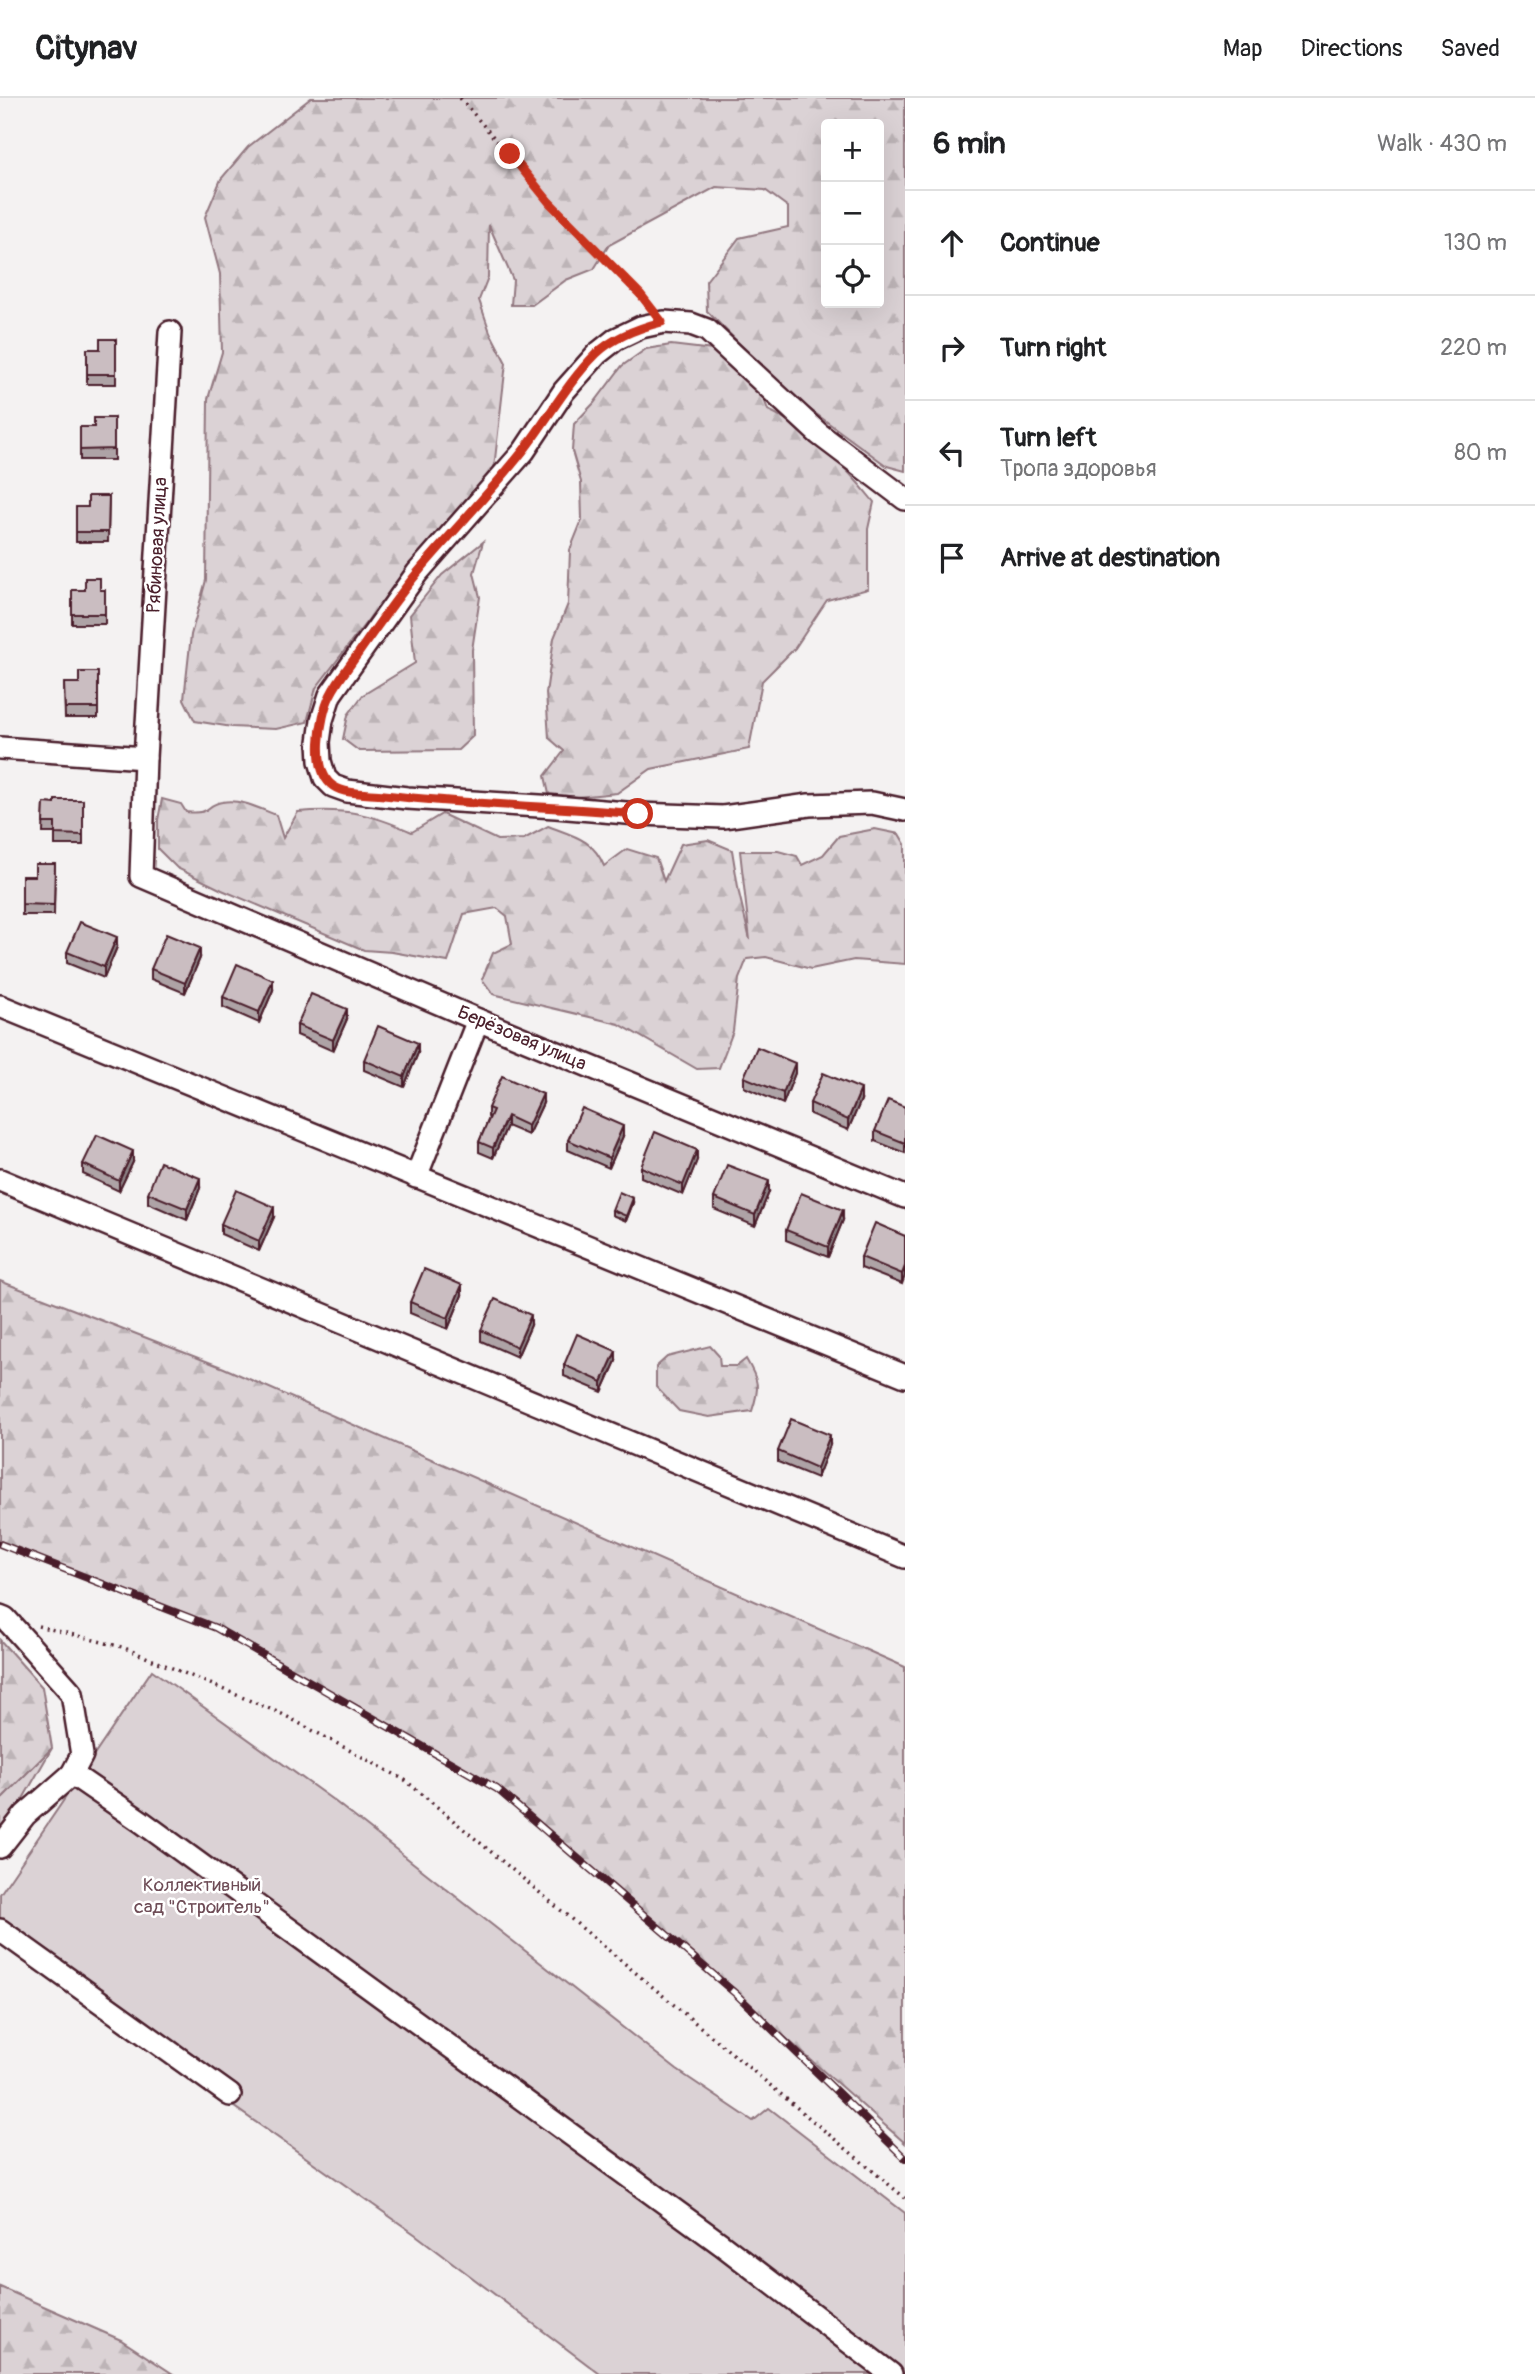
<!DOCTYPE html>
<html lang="en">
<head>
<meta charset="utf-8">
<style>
	body { margin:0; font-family:Pangolin,sans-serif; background:#f6f6f6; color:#202124 }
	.controls { position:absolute; right:21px; top:21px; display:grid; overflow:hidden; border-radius:7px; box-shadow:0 7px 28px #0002 }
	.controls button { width:63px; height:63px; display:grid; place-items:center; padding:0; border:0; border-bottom:2px solid #e0e0e0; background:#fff; color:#202124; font:35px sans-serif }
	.stop { position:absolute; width:21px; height:21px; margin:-16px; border:5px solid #c8321e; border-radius:50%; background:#fff }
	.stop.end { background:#c8321e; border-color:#fff; box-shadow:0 2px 7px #0008 }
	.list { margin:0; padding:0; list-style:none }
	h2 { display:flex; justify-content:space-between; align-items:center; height:91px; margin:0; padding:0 28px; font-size:30px }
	h2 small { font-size:23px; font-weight:400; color:#757577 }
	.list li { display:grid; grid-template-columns:46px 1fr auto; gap:21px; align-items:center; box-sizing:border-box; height:105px; padding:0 28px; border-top:2px solid #e0e0e0 }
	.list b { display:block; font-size:26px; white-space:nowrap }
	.list p { margin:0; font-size:23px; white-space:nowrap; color:#757577 }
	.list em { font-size:23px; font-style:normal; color:#757577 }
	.icon { flex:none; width:38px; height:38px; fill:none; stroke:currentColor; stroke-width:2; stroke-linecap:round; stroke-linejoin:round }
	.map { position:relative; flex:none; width:905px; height:2276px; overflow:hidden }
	header { display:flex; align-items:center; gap:42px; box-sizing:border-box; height:98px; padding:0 35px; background:#fff; border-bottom:2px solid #e0e0e0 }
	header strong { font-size:33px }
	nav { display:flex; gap:38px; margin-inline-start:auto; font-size:24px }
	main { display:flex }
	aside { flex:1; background:#fff }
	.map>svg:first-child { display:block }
	.green { fill:#dbd2d5; stroke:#927880; stroke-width:2 }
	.forest { fill:url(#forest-firs); stroke:#927880; stroke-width:2; fill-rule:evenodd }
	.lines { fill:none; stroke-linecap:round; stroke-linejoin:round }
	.minor-casing { stroke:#4a1f2b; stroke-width:26 }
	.path { stroke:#4a1f2b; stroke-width:3.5; stroke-dasharray:2 5; stroke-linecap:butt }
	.minor { stroke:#fff; stroke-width:21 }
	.rail-casing { stroke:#4a1f2b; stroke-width:8 }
	.rail { stroke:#fff; stroke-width:5; stroke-dasharray:16; stroke-linecap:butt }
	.wall { fill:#aea3a6; stroke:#4a1f2b; stroke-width:2 }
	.shaded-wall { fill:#8d8487; stroke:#4a1f2b; stroke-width:2 }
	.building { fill:#cabdc1; stroke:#4a1f2b; stroke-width:2 }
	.route { stroke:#c8321e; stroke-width:9 }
	.labels { text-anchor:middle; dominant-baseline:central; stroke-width:5; stroke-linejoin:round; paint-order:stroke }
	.street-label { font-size:19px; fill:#4a1f2b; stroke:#fff }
	.park-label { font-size:19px; fill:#6e4c56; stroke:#fff }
</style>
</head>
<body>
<header>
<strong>Citynav</strong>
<nav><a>Map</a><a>Directions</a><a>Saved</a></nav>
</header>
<main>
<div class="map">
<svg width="905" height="2276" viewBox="0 0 905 2276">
	<defs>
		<pattern id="forest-firs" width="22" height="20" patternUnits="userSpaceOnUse" patternTransform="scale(1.75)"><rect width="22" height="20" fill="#dbd2d5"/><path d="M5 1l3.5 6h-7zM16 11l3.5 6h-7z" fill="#bdb4b7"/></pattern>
	</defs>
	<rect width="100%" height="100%" fill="#f4f2f2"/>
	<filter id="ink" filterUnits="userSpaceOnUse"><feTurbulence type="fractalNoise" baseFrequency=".0143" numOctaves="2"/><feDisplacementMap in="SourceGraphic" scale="14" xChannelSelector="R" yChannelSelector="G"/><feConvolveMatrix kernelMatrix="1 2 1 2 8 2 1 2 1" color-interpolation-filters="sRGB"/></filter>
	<g filter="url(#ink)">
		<g class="green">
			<path d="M152,1572L333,1702L677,1972L753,2023L769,2010L905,2115V2276H600L416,2137L0,1844V1796Z"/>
			<path d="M52,1650L0,1741V1702Z"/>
		</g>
		<g class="forest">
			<path d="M311,0H905V373L887,368L789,296L707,213L706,183L739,140L788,129V109L765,92L716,89L609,147L594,171L566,182L532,207H511L513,182L489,127L488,179L479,202L490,234L506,265L494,370L485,388L411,466L316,590L307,624L276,631L232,629L195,623L184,601L191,537L206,482L208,301L222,254L220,176L205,119L221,81L248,49ZM826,26H879V205H826Z"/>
			<path d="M671,247L713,252L762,295L768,312C808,330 847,370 874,404L868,431V491L827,502L795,550L762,583L749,651L651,671L617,695L577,699L549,696L545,678L564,653L549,640L546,595L554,540L568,506L570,452L582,422L581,384L572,353L574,326L594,305L622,268L646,251Z"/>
			<path d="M483,444L474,475L480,499L472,552L473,638L458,652L359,653L343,641L348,617L363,597L415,565L410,517L442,477Z"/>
			<path d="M162,701L181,706L186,714C213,717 204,707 222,704C240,700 260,711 276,717L283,740L298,714C346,710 369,715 412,734L442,716L497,742L524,741L548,728C574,738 593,741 604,768L627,751L656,760L664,783L681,746L708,742L732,752L739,795L750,842L740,753H778L797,758L802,767L823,757L839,738L875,731L899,736L905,746V866L854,862L811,871L766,859L747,861L739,881L733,933L719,970L697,971L619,926L493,896L482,881L493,855L512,846L507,818L497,810L464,816L448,864L392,854L364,852L222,792L177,770L158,751V722Z"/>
			<path d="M0,1183L224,1270L905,1569V2045L736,1896L497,1691L216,1530L0,1446Z"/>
			<path d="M710,1248L719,1258L720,1268H737L746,1261C759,1283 760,1289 752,1313L709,1319L679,1313L656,1289V1269L667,1259Z"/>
			<path d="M0,1542L42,1589L52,1650L0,1702Z"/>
			<path d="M0,2189L121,2242L173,2276H0Z"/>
		</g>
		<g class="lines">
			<defs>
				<g id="minor">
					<path d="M170,234L145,660L141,778L478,922L905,1099"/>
					<path d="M905,401L819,336L707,232L691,226L664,224L641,229L616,241L597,256L564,293L524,353L417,475L330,597L322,622L319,644L320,663L325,680L333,688L347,693L407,700L556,709L638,716L723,719L809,707L872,705L905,712"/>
					<path d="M0,650L145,660"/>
					<path d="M0,908L905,1278"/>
					<path d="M416,1079L478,922"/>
					<path d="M0,1082L905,1459"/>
					<path d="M0,1518L5,1520L72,1595L82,1657L72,1676L142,1724L721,2146L891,2276"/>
					<path d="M0,1749L25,1717L72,1676"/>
					<path d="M0,1832L230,1997"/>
				</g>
			</defs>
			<use href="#minor" class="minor-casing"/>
			<g class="path">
				<path d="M460,0L549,104L650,209"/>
				<path d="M38,1528L122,1549L282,1616L405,1682L905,2100"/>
			</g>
			<use href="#minor" class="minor"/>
			<defs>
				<path id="rail" d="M0,1446L216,1530L497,1691L736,1896L905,2060"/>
			</defs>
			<use href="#rail" class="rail-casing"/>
			<use href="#rail" class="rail"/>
		</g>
		<g class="wall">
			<path d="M116,241V286H87V251H100Z"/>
			<path d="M114,320V362H80V329H94Z"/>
			<path d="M109,398L108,444H76V409H88Z"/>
			<rect x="72" y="492" width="33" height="34"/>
			<path d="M98,574V620H65L64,585H79Z"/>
			<path d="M83,702V747H55V735H43L44,705L55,706Z"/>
			<path d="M55,766L54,817H22V778H35Z"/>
			<path d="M117,849L104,880L67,865V854Z"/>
			<path d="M200,860L185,895L151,881V871Z"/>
			<path d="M273,892L259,925L223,909V899Z"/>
			<path d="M347,921L333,953L297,937V927Z"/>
			<path d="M418,955L404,989L364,972V962Z"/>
			<path d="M795,975L783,1006L744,989V979Z"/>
			<path d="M861,1002L848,1032L810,1016V1005Z"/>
			<path d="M543,1005L528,1037L507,1028L493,1060L479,1054V1044L489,1020L488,1019V1010Z"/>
			<path d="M905,1009V1055L875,1043V1033Z"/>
			<path d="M623,1038L609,1070L568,1052V1042Z"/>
			<path d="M697,1062L683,1097L641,1079V1069Z"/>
			<path d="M133,1064L119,1093L83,1076V1066Z"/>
			<path d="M200,1090L187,1122L148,1105V1095Z"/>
			<path d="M769,1094L755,1128L714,1111V1100Z"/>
			<path d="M633,1105L626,1123L612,1117V1112Z"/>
			<path d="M274,1119L259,1153L221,1136V1126Z"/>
			<path d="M843,1122L828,1159L786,1142V1132Z"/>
			<path d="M905,1138L902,1186L861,1170V1159Z"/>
			<path d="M462,1197L448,1231L410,1215V1204Z"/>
			<path d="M531,1227L517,1259L481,1243V1232Z"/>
			<path d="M616,1263L602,1294L564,1278V1267Z"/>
			<path d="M830,1347L817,1380L778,1364V1353Z"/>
		</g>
		<g class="shaded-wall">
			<path d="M117,839V849L104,880V869Z"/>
			<path d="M200,850V860L185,895V885Z"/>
			<path d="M273,882V892L259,925V914Z"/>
			<path d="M347,911V921L333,953V942Z"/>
			<path d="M418,945V955L404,989V979Z"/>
			<path d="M795,965V975L783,1006V995Z"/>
			<path d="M861,991V1002L848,1032V1022Z"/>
			<path d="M543,996V1005L528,1037V1028Z"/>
			<path d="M507,1018V1028L493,1060V1050Z"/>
			<path d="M623,1028V1038L609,1070V1060Z"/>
			<path d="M697,1052V1062L683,1097V1087Z"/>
			<path d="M133,1053V1064L119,1093V1083Z"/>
			<path d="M200,1080V1090L187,1122V1111Z"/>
			<path d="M769,1083V1094L755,1128V1117Z"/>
			<path d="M633,1100V1105L626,1123V1118Z"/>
			<path d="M274,1109V1119L259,1153V1143Z"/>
			<path d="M843,1112V1122L828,1159V1149Z"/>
			<path d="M905,1168V1178L902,1186V1176Z"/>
			<path d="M462,1187V1197L448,1231V1220Z"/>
			<path d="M531,1217V1227L517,1259V1249Z"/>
			<path d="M616,1253V1263L602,1294V1284Z"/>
			<path d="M830,1337V1347L817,1380V1370Z"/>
		</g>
		<g class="building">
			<path d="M100,241H116V276H87V251H100Z"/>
			<path d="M94,320H114V351L80,352V329H94Z"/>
			<path d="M88,398H109L108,434H76V409H88Z"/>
			<path d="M85,480H100V492H105V516H72V492H85Z"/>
			<path d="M79,574H98V610H65L64,585H79Z"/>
			<path d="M55,702H83V737L55,736V725H43L44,705L55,706Z"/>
			<path d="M35,766H55L54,807L22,806V778H35Z"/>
			<path d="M80,824L117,839L104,869L67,854Z"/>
			<path d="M166,836L200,850L185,885L151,871Z"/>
			<path d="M237,866L273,882L259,914L223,899Z"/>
			<path d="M311,896L347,911L333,942L297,927Z"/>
			<path d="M378,928L418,945L404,979L364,962Z"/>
			<path d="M757,949L795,965L783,995L744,979Z"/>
			<path d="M823,975L861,991L848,1022L810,1005Z"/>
			<path d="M502,978L543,996L528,1028L507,1018L493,1050L479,1044L493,1012L488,1010Z"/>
			<path d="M888,1002L905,1009V1045L875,1033Z"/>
			<path d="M582,1010L623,1028L609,1060L568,1042Z"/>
			<path d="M655,1034L697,1052L683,1087L641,1069Z"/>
			<path d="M97,1037L133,1053L119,1083L83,1066Z"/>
			<path d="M160,1064L200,1080L187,1111L148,1095Z"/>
			<path d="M727,1067L769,1083L755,1117L714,1100Z"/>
			<path d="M236,1092L274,1109L259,1143L221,1126Z"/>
			<path d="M619,1094L633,1100L626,1118L612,1112Z"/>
			<path d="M801,1095L843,1112L828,1149L786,1132Z"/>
			<path d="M875,1125L905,1138V1168L902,1176L861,1159Z"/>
			<path d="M424,1171L462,1187L448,1220L410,1204Z"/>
			<path d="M495,1201L531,1217L517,1249L481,1232Z"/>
			<path d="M577,1236L616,1253L602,1284L564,1267Z"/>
			<path d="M791,1321L830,1337L817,1370L778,1353Z"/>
		</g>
	</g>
	<g class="lines" filter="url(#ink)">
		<path class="route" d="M510,56L549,104L641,197L662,224C638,230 614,239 596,256C567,285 548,321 523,353C490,395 453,433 419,473C399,497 380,524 362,550C352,565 338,581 330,598C320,618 311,673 333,688C346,697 369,695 384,697C468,707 553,708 638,716"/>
	</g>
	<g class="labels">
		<g class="street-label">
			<text transform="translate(157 447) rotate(-87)">Рябиновая улица</text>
			<text transform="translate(522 940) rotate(23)">Берёзовая улица</text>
		</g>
		<g class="park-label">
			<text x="202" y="1787">Коллективный<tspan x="202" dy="22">сад "Строитель"</tspan></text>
		</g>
	</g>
</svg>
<div class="controls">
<button>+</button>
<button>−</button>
<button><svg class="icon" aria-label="locate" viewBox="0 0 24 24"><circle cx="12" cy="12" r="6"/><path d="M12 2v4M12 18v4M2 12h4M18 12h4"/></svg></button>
</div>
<div class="stop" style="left:638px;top:716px"></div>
<div class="stop end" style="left:510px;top:56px"></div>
</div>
<aside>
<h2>6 min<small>Walk · 430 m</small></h2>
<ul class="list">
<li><svg class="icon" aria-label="ahead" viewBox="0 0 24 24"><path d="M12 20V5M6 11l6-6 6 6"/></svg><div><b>Continue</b></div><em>130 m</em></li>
<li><svg class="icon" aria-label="right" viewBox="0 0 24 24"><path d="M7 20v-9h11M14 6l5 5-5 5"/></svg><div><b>Turn right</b></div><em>220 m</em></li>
<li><svg class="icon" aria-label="left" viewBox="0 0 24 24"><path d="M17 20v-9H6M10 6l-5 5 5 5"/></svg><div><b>Turn left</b><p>Тропа здоровья</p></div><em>80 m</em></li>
<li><svg class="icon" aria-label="arrive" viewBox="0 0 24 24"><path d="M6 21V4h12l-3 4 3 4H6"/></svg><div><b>Arrive at destination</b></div></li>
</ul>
</aside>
</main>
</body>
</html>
